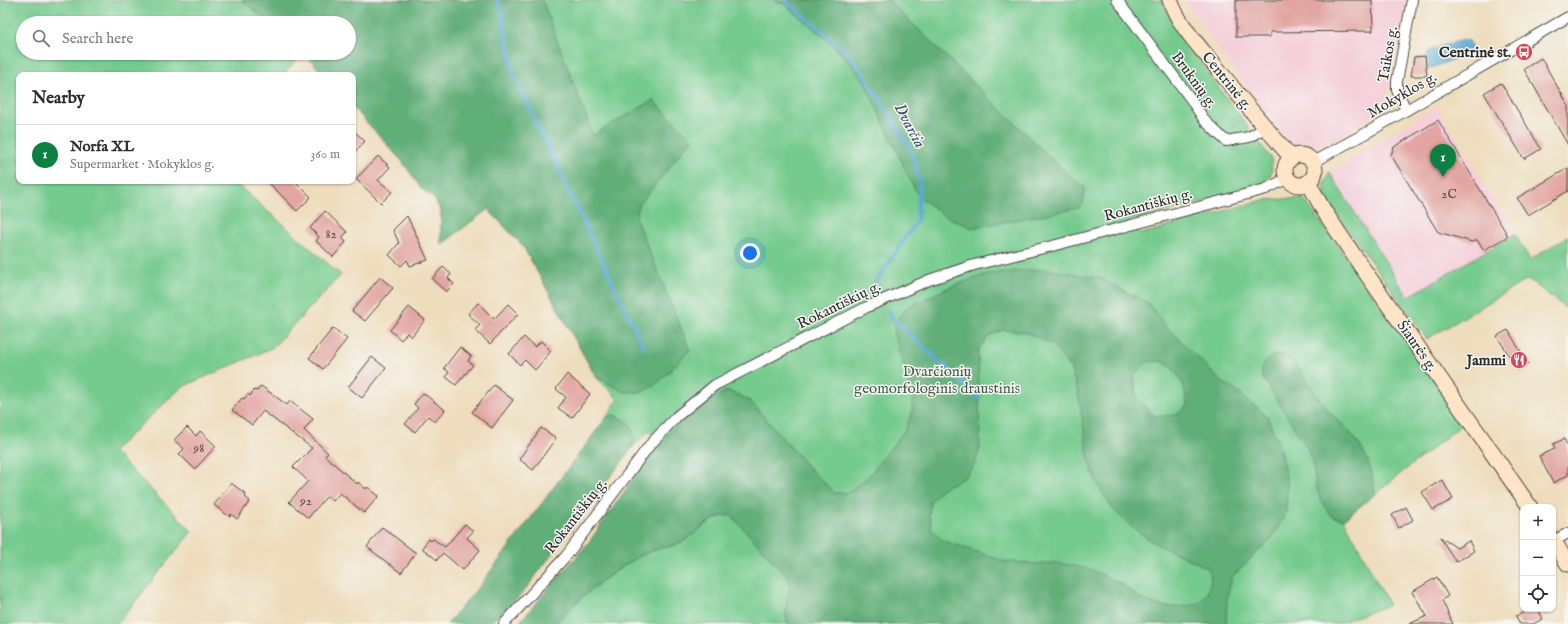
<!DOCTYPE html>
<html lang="en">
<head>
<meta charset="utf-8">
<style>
	body { margin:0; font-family:"IM FELL English",serif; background:#f7f7f7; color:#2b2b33 }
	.controls { position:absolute; right:12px; bottom:12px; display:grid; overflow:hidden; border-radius:8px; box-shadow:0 1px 3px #0004 }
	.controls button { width:36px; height:36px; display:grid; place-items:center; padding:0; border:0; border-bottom:1px solid #e1e1e2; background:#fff; color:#2b2b33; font:20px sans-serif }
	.you { position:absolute; left:750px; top:253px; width:14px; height:14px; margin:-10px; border:3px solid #fff; border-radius:50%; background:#1a73e8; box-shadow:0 0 0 6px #1a73e833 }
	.badge { display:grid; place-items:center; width:26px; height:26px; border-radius:50%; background:#0b8043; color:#fff; font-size:13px; font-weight:700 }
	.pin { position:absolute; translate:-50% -33px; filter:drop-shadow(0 1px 2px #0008) }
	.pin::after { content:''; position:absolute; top:21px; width:14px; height:12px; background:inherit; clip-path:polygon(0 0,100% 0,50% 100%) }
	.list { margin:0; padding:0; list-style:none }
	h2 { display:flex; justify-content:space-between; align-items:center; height:52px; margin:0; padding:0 16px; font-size:17px }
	h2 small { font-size:13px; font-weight:400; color:#7c7c81 }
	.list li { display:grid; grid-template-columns:26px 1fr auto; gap:12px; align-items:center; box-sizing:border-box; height:60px; padding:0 16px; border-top:1px solid #e1e1e2 }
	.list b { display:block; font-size:15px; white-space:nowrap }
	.list p { margin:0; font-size:13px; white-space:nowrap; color:#7c7c81 }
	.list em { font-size:13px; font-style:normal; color:#7c7c81 }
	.icon { flex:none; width:22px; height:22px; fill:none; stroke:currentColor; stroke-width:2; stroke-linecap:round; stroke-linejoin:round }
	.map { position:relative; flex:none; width:1568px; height:624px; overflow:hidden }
	.search { position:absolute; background:#fff; box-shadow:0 1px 3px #0004; left:16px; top:16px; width:340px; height:44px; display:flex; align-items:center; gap:10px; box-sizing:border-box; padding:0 14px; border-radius:22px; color:#7c7c81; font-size:15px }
	.panel { position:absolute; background:#fff; box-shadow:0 1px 3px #0004; left:16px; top:72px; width:340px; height:112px; border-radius:8px }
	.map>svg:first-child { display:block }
	.built { fill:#f5cfd9 }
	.green { fill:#75ca8d; stroke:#507a5c }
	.forest { fill:#60ae78; stroke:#466c52; fill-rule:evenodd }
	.water { fill:#5aaad4; stroke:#426a80 }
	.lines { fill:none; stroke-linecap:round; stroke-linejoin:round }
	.stream { stroke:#5aaad4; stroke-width:4 }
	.building { fill:#e2a5a1 }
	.minor-casing { stroke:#484641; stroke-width:12 }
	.secondary-casing { stroke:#484641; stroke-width:17 }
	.minor { stroke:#fff; stroke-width:10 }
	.secondary { stroke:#ffe4c6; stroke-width:15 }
	.labels { text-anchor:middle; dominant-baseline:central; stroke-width:3; stroke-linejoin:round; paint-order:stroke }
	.number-label { font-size:13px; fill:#594a48 }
	.poi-label { font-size:15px; font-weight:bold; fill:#2b2b2b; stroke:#f6f6f2; text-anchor:end }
	.street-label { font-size:15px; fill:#2b2b2b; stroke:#f6f6f2 }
	.park-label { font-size:15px; fill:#415b48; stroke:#f6f6f2 }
	.water-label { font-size:16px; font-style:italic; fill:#3b5766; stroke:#f6f6f2 }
</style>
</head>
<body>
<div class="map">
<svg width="1568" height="624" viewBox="0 0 1568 624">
	<rect width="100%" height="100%" fill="#f6f6f2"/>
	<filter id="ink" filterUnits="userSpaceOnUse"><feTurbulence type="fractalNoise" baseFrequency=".025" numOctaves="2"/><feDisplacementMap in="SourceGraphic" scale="8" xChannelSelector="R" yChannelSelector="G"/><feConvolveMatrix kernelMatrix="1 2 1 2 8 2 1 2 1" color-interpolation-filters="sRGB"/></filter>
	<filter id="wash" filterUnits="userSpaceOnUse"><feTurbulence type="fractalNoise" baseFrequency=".012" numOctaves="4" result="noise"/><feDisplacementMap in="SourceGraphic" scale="16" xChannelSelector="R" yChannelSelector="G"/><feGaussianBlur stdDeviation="0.9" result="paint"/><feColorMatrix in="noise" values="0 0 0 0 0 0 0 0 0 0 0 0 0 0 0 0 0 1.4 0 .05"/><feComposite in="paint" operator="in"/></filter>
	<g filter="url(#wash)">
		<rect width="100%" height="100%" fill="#eeddbc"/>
		<g class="built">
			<path d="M1186,0H1407L1386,102L1379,113L1325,145L1300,152L1292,148L1204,29L1191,11Z"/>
			<path d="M1437,106L1515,234L1408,297L1329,172Z"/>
		</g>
		<g class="green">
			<path d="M0,0H1162L1171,19L1194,54L1271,158C1272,166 1273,172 1268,179C1259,189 1148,216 1127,222L1141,234L1263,200L1303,198L1465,422L1344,519L1389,605L1337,624H554C581,597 612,570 646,553C658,547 673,548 684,541C701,531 711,515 731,516L649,431L632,448L634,439L613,415L606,418L618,399L596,377L523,246L488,209L441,245V212L435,199L421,188L402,161L353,107V75H324L304,53H349V23H23V53H303L283,75H19V181H233L341,275L272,348L182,387L113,451L192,531L117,624H0Z"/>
			<path d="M1329,172L1408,297L1515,234L1530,260L1568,236V310L1528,279L1427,339L1325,198V183Z"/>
		</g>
		<g class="forest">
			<path d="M242,0H542L593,135L653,100L692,139L639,205L636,219L690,350L660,381L643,392H624L596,377L523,246L488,209L441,245V212L435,199L421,188L402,161L353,107V75H324L304,53H349V23H269Z"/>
			<path d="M775,0H888L1068,175L1085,187L1084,201L1079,208L972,228L945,216L918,196L863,79L833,45L787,6Z"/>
			<path d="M1046,269L1099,278L1148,303L1164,324L1221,381L1240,394L1267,416L1279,445L1287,482L1286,512L1273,537L1232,577L1227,599L1226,624H788C783,613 787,603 789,591C790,587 789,582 788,578L732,516C714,512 699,531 685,540C672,548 657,548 644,554C611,570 580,598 554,624H518L589,542L655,447L689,414L726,391L737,394L750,401L812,471L835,493L849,492L868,477L905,430L912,413L913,394L894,335L895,322L907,307L950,287L990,273ZM1002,330L1025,332L1052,345L1070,367L1078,392L1088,456L1096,481L1111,507L1133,528L1156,544L1208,568L1211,579L1207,594L1198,603L1183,607H1164L1141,599L1120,583L1090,569L1058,563L1040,564L1003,561L942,540L932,530L929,515L931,500L943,488L964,478L975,464L980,448L978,350L989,336ZM1162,361C1180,374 1185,383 1187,406L1176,415L1154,416L1136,397L1134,375L1147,362Z"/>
			<path d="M1274,355H1283L1293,360C1304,376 1316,394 1328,410C1333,417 1340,422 1346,428C1365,449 1372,466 1375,494L1344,519L1334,517L1328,512L1321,500L1316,486L1312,462L1307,448L1262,376C1261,365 1266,361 1274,355Z"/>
			<path d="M613,415C631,420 637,429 632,448L522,594L489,624H447L478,588L606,418Z"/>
		</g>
		<path class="water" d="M1463,40H1468C1472,43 1472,48 1469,53L1429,69L1427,53L1432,49Z"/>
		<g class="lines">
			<g class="stream">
				<path d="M497,0L501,9L514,76L644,348"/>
				<path d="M785,0L850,55L882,102L911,151L920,181L917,221L875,283L879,290"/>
				<path d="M888,311L891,317L979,398"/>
			</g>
		</g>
		<g id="blocks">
			<g class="building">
				<path d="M1236,0H1372L1373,31L1270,32V37H1236Z"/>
				<path d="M1425,56L1427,76H1411L1414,57Z"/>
				<path d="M1541,58L1568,105V145L1524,69Z"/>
				<path d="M1501,83L1541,149L1524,159L1484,93Z"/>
				<path d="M1438,120L1508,236L1484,250L1477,240L1472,242L1438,232L1391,155L1394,147Z"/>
				<path d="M353,130L365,141L353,154Z"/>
				<path d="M378,156L390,167L378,180L392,192L381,203L356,179Z"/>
				<path d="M1568,168V191L1528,215L1517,198Z"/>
				<path d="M267,181H295L311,197L297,211Z"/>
				<path d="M325,211L347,232L342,238L346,242L333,257L316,241L319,237L310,228Z"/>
				<path d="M407,216L428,260L410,266L407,260L401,266L389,255L399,243L393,230Z"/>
				<path d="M443,267L451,274L448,278L454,284L446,292L432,279Z"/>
				<path d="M380,277L393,288L365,321L352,311Z"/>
				<path d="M478,303L494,319L508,304L518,314L490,344L475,330L480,325L468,314Z"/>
				<path d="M409,307L425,320L411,337L407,333L401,340L390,330Z"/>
				<path d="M333,328L347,339L323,369L309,358Z"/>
				<path d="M1508,330L1528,364L1518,370L1497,336Z"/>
				<path d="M524,337L535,347L541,341L551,351L535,370L525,360L520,365L509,354Z"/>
				<path d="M460,347L471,356L468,361L473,365L456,385L446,377L449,372L444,368Z"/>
				<path d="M372,357L386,368L362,398L348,387Z"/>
				<path d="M567,374L590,394L572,418L558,408L566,397L556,389Z"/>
				<path d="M494,385L513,400L492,428L472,412Z"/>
				<path d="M261,386L287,405L290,401L313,419L304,430L328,453L325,456L357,484L358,482L366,489L367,487L379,496L364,513L340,493L333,501L327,496L308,518L289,502L308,481L293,467L312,448L263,411L252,425L232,410L242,398L244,399L248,394L250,396L254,390L257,391Z"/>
				<path d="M423,393L445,410L435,422L428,416L415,432L405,424L418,408L414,404Z"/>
				<path d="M187,427L196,436L200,431L216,446L195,469L179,454L184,449L174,440Z"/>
				<path d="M541,428L556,438L533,470L519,459Z"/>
				<path d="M1564,439L1568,447V475L1553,483L1539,456L1555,449L1553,444Z"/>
				<path d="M1442,480L1453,499L1433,510L1422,492Z"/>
				<path d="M231,483L246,494L245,497L250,501L237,519L231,514L230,517L214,505Z"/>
				<path d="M1406,507L1413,520L1399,528L1392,515Z"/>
				<path d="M465,524L473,531L467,538L480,550L463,570L443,553L437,560L422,548L429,539L431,541L433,539L445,547Z"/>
				<path d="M382,527L416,553L401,573L367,547Z"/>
				<path d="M1440,537L1457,548L1469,541L1474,551L1456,562Z"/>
				<path d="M1437,577L1448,596L1442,600L1453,624H1409L1427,616L1412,592Z"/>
				<path d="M1531,609H1538L1543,619L1533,624H1520L1516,616Z"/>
			</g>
		</g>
	</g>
	<g filter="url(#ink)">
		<use href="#blocks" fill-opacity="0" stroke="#484641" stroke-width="1"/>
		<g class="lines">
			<defs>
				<g id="minor">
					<path d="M1117,0L1190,98L1205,121L1226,141L1249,137L1265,128"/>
					<path d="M1406,110L1397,90V81L1412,0"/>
					<path d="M1313,162L1377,127L1568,17"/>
					<path d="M1554,541L1568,533"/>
					<path d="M504,624L566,556L649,446L676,417L715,385L867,307L929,280L974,265L1056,245L1266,189L1288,178"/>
				</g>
				<g id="secondary">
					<path d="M1170,0C1179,26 1200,47 1217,68C1241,99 1266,129 1292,158"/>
					<circle cx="1300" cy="170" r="15"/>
					<path d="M1308,182L1324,211L1361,266L1530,507"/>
					<path d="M1553,540L1568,564"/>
				</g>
			</defs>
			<use href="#minor" class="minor-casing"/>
			<use href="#secondary" class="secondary-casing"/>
			<use href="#minor" class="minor"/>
			<use href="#secondary" class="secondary"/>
		</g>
	</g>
	<defs>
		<symbol id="bus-disc" viewBox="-11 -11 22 22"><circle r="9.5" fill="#d1495b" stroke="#f6f6f2"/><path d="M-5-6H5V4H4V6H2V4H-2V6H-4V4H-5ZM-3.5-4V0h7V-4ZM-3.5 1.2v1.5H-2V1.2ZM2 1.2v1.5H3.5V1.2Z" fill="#fff"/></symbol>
		<symbol id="restaurant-disc" viewBox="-11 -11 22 22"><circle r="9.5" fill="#d1495b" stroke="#f6f6f2"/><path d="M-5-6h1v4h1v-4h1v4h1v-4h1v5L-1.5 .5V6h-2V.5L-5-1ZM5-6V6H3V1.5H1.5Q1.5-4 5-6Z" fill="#fff"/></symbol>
	</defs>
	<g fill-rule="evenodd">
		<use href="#bus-disc" x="1514" y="42" width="20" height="20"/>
		<use href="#restaurant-disc" x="1509" y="350" width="20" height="20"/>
	</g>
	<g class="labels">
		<g class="number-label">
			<text x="1449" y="194">2C</text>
			<text x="331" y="234">82</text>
			<text x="199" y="448">98</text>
			<text x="306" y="501">92</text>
		</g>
		<g class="poi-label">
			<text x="1511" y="52">Centrinė st.</text>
			<text x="1506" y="360">Jammi</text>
		</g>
		<g class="street-label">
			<text transform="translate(1388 54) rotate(-80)">Taikos g.</text>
			<text transform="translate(1194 80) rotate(54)">Bruknių g.</text>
			<text transform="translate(1227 81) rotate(51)">Centrinė g.</text>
			<text transform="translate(1402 95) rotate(-30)">Mokyklos g.</text>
			<text transform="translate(1148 205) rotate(-15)">Rokantiškių g.</text>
			<text transform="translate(839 305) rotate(-26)">Rokantiškių g.</text>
			<text transform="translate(1417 346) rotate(55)">Šiaurės g.</text>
			<text transform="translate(576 516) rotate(-52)">Rokantiškių g.</text>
		</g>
		<g class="park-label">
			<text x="937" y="371">Dvarčionių<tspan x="937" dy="17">geomorfologinis draustinis</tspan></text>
		</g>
		<g class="water-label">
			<text transform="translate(909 126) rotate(62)">Dvarčia</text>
		</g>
	</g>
</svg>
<div class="controls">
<button>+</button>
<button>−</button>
<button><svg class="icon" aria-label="locate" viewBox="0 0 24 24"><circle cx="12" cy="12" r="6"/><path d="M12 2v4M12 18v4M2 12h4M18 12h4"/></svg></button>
</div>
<div class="you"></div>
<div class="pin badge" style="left:1443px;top:177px">1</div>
<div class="search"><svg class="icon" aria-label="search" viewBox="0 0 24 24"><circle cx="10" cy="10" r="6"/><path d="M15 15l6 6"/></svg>Search here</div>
<section class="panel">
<h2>Nearby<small></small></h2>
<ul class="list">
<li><span class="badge">1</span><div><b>Norfa XL</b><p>Supermarket · Mokyklos g.</p></div><em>360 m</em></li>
</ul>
</section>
</div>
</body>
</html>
